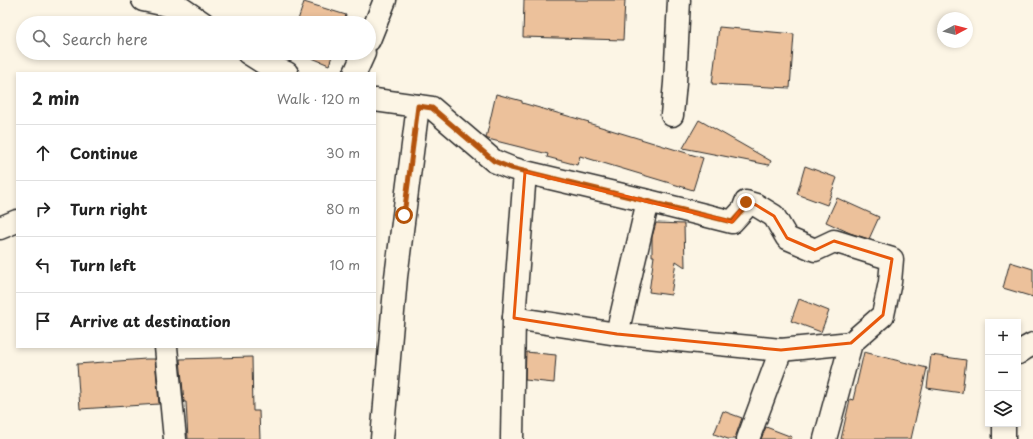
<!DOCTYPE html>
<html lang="en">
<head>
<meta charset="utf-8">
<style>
	body { margin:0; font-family:"Playpen Sans",sans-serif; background:#f6f6f6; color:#222 }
	.controls { position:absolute; right:12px; bottom:12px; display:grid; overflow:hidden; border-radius:0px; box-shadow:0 2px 6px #0003 }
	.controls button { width:36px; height:36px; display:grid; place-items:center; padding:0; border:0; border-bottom:1px solid #e0e0e0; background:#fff; color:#222; font:20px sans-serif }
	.compass { position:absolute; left:937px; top:12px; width:36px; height:36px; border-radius:50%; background:#fff; box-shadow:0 2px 6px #0003; rotate:83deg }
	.stop { position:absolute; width:12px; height:12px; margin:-9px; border:3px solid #b45309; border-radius:50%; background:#fff }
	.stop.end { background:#b45309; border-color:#fff; box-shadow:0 1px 4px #0008 }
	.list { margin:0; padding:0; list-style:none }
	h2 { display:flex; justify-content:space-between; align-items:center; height:52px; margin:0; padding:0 16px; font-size:17px }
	h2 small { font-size:13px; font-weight:400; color:#767676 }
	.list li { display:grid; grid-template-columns:26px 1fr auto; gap:12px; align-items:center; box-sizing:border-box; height:56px; padding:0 16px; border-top:1px solid #e0e0e0 }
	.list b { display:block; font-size:15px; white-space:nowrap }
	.list em { font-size:13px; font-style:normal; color:#767676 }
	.icon { flex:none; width:22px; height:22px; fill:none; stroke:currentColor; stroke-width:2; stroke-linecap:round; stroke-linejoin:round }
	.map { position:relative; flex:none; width:1033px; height:439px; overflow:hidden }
	.search { position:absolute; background:#fff; box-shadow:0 2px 6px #0003; left:16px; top:16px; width:360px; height:44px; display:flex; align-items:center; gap:10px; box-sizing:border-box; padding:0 14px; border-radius:22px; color:#767676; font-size:15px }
	.panel { position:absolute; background:#fff; box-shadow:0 2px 6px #0003; left:16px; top:72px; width:360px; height:276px; border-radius:0px }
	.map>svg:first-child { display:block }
	.building { fill:#ecc19b; stroke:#2b2b2b }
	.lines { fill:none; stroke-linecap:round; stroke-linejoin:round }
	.street-casing { stroke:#2b2b2b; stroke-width:25 }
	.street { stroke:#fcf5e5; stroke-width:22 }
	.route { stroke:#b45309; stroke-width:5 }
	.marked { fill:none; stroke:#e8590c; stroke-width:3; stroke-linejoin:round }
</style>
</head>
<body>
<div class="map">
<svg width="1033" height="439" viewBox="0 0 1033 439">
	<rect width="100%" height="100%" fill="#fcf5e5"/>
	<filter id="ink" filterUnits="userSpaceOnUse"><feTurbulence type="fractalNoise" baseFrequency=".025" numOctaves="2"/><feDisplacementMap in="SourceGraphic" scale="8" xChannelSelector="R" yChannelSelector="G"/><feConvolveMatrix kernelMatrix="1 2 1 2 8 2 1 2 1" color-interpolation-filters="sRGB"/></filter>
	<g filter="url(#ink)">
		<g class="building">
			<path d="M524,0H625L623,40L523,37Z"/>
			<path d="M304,2L346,15L343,23H297Z"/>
			<path d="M719,27L794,34L790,88L712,84Z"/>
			<path d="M300,53H333L329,65Z"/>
			<path d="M496,94L522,101V103L589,122L588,123L703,158L693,190L580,156L577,165L547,157L548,154L488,139L486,138Z"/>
			<path d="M699,120L771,161L769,165L683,148Z"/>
			<path d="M805,166L837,178L827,205L797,194Z"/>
			<path d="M837,198L879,217L869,239L850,233L826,222Z"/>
			<path d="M656,223L684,224L685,267L676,261L671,295L649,292L654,256H652V237Z"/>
			<path d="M1010,262L1033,269V297L1003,288Z"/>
			<path d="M799,299L829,311L821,332L791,321Z"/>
			<path d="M526,352L556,355L554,383L525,380Z"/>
			<path d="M864,352L927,368L911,439H841L850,399L853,400Z"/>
			<path d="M931,355L966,360L962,393L927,388Z"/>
			<path d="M252,357L253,411H259L260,439H188L186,402H184L180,359Z"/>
			<path d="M146,359H155L159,404L80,409L77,364Z"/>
			<path d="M723,411L742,418L736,435V439H728L714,434Z"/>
			<path d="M766,427L792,437L791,439H761Z"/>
		</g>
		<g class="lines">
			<defs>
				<g id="street">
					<path d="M143,0L181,8L203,23"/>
					<path d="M369,40L385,0"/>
					<path d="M248,53L267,65L287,73"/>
					<path d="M355,73L364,53"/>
					<path d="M375,100L432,108L494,161L511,168L525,172L514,318L512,439"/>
					<path d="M672,115L675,83L679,0"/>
					<path d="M525,172L648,201L732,222L743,210L746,202L756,205L774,216L787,238L815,250L834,241L892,259L890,282L883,315L851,343L825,439"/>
					<path d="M0,228L17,221"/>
					<path d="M514,318L617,334L781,350L851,343"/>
					<path d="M617,334L648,201"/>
					<path d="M166,347L175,439"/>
					<path d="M1018,353L1024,349L1033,344"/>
					<path d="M382,439L396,277L418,106"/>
					<path d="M748,439L781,350"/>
					<path d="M1004,439V424"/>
				</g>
			</defs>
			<use href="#street" class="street-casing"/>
			<use href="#street" class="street"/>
		</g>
	</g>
	<g class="lines" filter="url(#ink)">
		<path class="route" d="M404,215L418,106L432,108L494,161L511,168L732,222L743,210L746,202"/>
	</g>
	<path class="marked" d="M525,172L732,222L746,202L756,205L774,216L787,238L815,250L834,241L892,259L883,315L851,343L781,350L617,334L514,318Z"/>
</svg>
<div class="controls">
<button>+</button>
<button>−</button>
<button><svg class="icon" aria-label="layers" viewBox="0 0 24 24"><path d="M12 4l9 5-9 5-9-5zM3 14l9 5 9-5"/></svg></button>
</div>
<svg class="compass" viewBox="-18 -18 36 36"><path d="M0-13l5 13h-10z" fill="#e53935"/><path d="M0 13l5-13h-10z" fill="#767676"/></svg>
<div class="stop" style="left:404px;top:215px"></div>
<div class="stop end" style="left:746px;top:202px"></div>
<div class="search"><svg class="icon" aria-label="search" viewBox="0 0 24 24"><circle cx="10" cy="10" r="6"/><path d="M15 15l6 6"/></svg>Search here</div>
<section class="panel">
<h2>2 min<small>Walk · 120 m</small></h2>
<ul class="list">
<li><svg class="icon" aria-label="ahead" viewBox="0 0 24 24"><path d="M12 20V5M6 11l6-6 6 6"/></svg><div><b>Continue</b></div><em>30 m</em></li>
<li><svg class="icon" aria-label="right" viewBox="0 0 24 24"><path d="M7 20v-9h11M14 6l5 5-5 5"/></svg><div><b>Turn right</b></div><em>80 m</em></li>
<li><svg class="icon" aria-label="left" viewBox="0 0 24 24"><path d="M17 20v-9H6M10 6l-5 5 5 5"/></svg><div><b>Turn left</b></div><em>10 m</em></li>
<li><svg class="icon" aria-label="arrive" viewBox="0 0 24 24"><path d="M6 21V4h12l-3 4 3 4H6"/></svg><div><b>Arrive at destination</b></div></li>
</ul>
</section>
</div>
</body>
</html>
